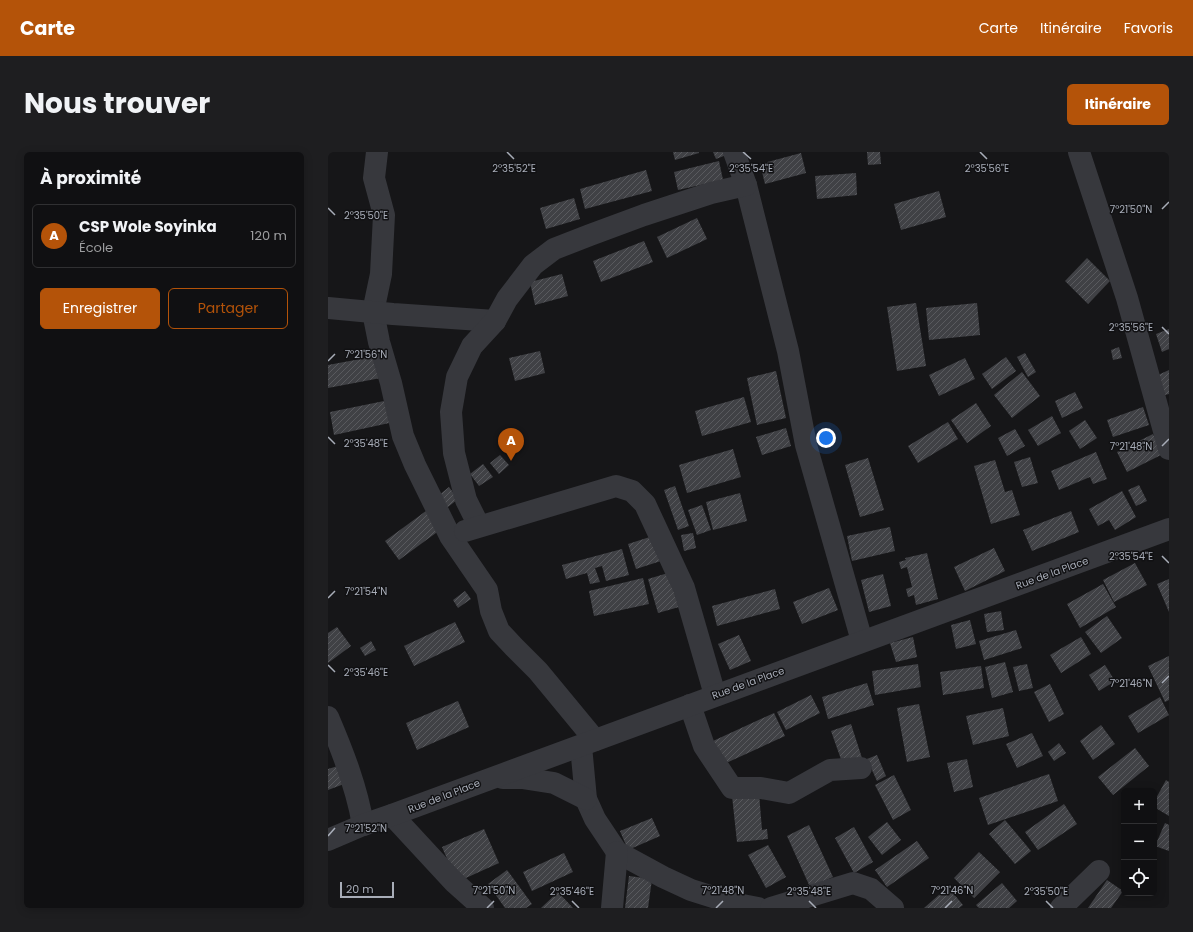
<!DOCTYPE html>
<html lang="fr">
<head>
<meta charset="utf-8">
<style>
	body { margin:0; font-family:Poppins,sans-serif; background:#1e1e20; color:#f1f3f6 }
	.controls { position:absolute; right:12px; bottom:12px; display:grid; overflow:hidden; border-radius:6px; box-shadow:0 2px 10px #0003 }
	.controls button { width:36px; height:36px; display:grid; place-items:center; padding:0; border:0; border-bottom:1px solid #303032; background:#101012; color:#f1f3f6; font:20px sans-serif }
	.scale { position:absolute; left:12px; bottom:10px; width:54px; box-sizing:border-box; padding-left:4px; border:2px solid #a8adb8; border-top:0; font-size:11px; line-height:14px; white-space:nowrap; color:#a8adb8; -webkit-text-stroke:3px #111113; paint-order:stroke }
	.you { position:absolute; left:498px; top:286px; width:14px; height:14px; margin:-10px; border:3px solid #fff; border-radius:50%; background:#1a73e8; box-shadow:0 0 0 6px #1a73e833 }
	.badge { display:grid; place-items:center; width:26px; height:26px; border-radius:50%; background:#b45309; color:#fff; font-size:13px; font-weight:700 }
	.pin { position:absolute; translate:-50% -33px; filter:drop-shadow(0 1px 2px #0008) }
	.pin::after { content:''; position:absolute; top:21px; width:14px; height:12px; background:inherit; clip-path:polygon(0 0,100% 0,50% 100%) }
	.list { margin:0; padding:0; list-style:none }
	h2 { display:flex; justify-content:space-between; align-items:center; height:52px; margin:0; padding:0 16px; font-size:17px }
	h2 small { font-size:13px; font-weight:400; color:#9c9d9f }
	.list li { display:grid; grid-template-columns:26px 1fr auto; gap:12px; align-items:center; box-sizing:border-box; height:64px; margin:0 8px 8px; padding:0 8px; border:1px solid #303032; border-radius:6px }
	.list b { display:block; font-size:15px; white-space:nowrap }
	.list p { margin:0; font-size:13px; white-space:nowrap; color:#9c9d9f }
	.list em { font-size:13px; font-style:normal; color:#9c9d9f }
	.actions { display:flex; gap:8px; padding:12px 16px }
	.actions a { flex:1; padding:9px 0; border:1px solid #b45309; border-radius:6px; text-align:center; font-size:14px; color:#b45309 }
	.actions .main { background:#b45309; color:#fff }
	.icon { flex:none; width:22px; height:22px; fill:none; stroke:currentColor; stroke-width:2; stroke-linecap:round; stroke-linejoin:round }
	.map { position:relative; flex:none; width:841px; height:756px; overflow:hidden; border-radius:6px }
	header { display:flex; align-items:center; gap:24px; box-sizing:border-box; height:56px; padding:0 20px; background:#b45309; color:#fff }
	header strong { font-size:19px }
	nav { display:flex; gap:22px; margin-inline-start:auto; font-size:14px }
	.intro { display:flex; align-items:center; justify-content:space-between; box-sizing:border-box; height:96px; padding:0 24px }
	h1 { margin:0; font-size:28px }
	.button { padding:10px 18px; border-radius:6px; background:#b45309; color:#fff; font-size:14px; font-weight:700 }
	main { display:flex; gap:24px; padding:0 24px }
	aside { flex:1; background:#101012; border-radius:6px; box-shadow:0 2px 10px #0003 }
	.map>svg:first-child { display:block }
	.building { fill:url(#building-hatch) }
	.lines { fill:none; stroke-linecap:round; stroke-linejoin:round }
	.minor { stroke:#37383d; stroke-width:22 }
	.ticks { fill:none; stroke:#a8adb8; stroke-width:1.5 }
	.labels { text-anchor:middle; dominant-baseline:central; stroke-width:3; stroke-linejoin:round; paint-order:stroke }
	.street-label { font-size:10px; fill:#a8adb8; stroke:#111113 }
	.ticks-label { font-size:10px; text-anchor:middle; fill:#a8adb8; stroke:#111113; stroke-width:3; stroke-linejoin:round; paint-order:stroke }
</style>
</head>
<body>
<header>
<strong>Carte</strong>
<nav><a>Carte</a><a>Itinéraire</a><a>Favoris</a></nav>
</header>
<div class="intro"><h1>Nous trouver</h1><a class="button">Itinéraire</a></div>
<main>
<aside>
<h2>À proximité<small></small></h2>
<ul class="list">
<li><span class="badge">A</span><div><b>CSP Wole Soyinka</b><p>École</p></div><em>120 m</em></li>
</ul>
<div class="actions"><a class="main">Enregistrer</a><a>Partager</a></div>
</aside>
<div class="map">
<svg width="841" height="756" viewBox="0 0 841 756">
	<defs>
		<pattern id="building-hatch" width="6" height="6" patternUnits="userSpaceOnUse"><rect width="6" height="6" fill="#404145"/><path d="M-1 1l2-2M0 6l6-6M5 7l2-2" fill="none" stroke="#595a5e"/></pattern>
	</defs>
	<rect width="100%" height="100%" fill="#161618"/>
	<g class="building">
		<path d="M345,0H371V1L347,8Z"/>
		<path d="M385,0H400L401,2L388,7Z"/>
		<path d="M539,0H552L553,12L540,13Z"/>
		<path d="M473,1L478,21L437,32L432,12Z"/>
		<path d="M391,9L395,28L350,38L346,20Z"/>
		<path d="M318,18L324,39L257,57L252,37Z"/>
		<path d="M528,21L529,43L489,47L487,24Z"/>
		<path d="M611,39L618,65L573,78L566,52Z"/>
		<path d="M246,46L252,67L218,77L212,56Z"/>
		<path d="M369,66L379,87L339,106L329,85Z"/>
		<path d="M316,89L325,110L273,130L265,109Z"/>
		<path d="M759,106L782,129L760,152L737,129Z"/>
		<path d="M234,122L240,144L207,153L202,130Z"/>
		<path d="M588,151L598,214L569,219L559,155Z"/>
		<path d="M649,151L652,183L601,188L598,156Z"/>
		<path d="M841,177V197L834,200L828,182Z"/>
		<path d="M791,195L794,206L785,208L783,198Z"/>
		<path d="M212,199L217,221L187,229L181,206Z"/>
		<path d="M697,201L708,220L700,225L689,205Z"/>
		<path d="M54,203L58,225L0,236V213Z"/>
		<path d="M678,205L688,219L664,237L654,222Z"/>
		<path d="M637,206L647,227L611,244L601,223Z"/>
		<path d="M841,218V242L837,243L830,223Z"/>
		<path d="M448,219L458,266L429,273L419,226Z"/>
		<path d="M694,220L712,244L684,266L666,243Z"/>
		<path d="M747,240L755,256L734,266L727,249Z"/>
		<path d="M416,245L423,270L374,284L367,259Z"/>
		<path d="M61,248L66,270L6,283L2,260Z"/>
		<path d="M648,251L663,274L639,291L623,268Z"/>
		<path d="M815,255L821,273L785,285L779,268Z"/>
		<path d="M724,264L733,281L710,294L700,278Z"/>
		<path d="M757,268L769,286L752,297L741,279Z"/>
		<path d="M620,270L630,287L590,311L580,294Z"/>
		<path d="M458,276L463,294L434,303L428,285Z"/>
		<path d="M687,277L697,294L679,304L670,286Z"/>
		<path d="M825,282L835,302L799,320L789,300Z"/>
		<path d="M405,297L413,325L359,341L351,313Z"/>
		<path d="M768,300L779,327L765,332L762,325L731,338L723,319Z"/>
		<path d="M172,303L181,313L171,322L162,311Z"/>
		<path d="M702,305L710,331L694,335L686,310Z"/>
		<path d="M540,306L556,358L532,365L517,313Z"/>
		<path d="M667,308L677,340L684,338L692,363L663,372L646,314Z"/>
		<path d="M155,312L165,325L151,334L142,322Z"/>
		<path d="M811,333L819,349L808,354L800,338Z"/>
		<path d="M347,334L361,374L350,378L336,338Z"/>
		<path d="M121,335L130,347L115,359L106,347Z"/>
		<path d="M794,339L808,365L787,378L781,368L770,374L761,357Z"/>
		<path d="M412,341L419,369L385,378L378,350Z"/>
		<path d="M374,353L383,378L369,383L360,358Z"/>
		<path d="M98,359L112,378L71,408L57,389Z"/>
		<path d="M743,359L751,380L704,399L695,378Z"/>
		<path d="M562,375L567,399L524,409L519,384Z"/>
		<path d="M365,381L368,396L356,399L353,383Z"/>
		<path d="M328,383L336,408L308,417L300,392Z"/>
		<path d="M666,396L677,419L637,439L626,415Z"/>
		<path d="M294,397L301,423L278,429L274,414L267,416L272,430L262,432L259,421L238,427L234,413Z"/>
		<path d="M599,401L610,447L588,453L586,443L580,445L578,437L584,435L579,415L573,417L571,410L578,408L577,406Z"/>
		<path d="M807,411L819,433L786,450L775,428Z"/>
		<path d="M340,421L351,455L330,461L320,427Z"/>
		<path d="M555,422L563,454L541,460L533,428Z"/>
		<path d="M315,426L321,452L266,464L261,439Z"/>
		<path d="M841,427V460L829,432Z"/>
		<path d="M775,432L788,455L752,476L739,452Z"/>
		<path d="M501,436L510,458L474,472L465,450Z"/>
		<path d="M447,437L452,457L389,474L384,454Z"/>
		<path d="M137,439L143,447L130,456L125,448Z"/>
		<path d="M673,459L676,478L659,480L656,462Z"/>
		<path d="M779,464L794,486L773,501L757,480Z"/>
		<path d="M642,468L648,492L628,497L623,473Z"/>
		<path d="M127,470L137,490L86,514L76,494Z"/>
		<path d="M9,475L23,494L0,511V481Z"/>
		<path d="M688,478L694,496L656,508L651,489Z"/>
		<path d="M411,483L423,509L402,518L390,492Z"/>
		<path d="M585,485L589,505L568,510L562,491Z"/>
		<path d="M753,485L763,502L733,521L722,503Z"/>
		<path d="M43,489L48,498L37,504L32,496Z"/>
		<path d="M841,504V548L837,550L820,514Z"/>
		<path d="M677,510L685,540L664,546L657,515Z"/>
		<path d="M590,512L593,535L547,543L544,519Z"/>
		<path d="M699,512L705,536L691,539L685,515Z"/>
		<path d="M777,513L787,529L771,539L761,523Z"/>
		<path d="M653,514L656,536L615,543L612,520Z"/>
		<path d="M539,531L546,553L500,567L494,545Z"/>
		<path d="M722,532L736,562L721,570L706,540Z"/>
		<path d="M483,543L492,561L458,578L449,560Z"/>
		<path d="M832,545L841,563L810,581L800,564Z"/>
		<path d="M130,549L141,575L89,598L78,571Z"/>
		<path d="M591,552L602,605L579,610L569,556Z"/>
		<path d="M675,556L681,584L645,593L638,564Z"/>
		<path d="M446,561L457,584L396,612L385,589Z"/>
		<path d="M523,572L534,606L515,613L503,579Z"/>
		<path d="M773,573L787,592L765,608L752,589Z"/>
		<path d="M704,581L715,604L689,616L678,592Z"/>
		<path d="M731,591L738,601L726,609L720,600Z"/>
		<path d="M807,596L821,614L785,643L770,625Z"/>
		<path d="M549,603L558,624L549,629L539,607Z"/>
		<path d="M639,607L645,635L626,640L619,611Z"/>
		<path d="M10,614L16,632L0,638V617Z"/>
		<path d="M721,622L730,649L660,673L651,646Z"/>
		<path d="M566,623L583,658L565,668L547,633Z"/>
		<path d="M838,628L841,630V664L826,655V650Z"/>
		<path d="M431,641L434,678L439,677L440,687L409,690L404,644Z"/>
		<path d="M736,652L749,672L710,698L697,680Z"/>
		<path d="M324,666L332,684L300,698L292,679Z"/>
		<path d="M677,668L703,699L687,712L661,682Z"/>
		<path d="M559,670L573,688L554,703L540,685Z"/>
		<path d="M837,671L841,673V699L827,694Z"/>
		<path d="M481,673L505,725L482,735L459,684Z"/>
		<path d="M526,675L545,710L526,721L507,686Z"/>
		<path d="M156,677L171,711L129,730L114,695Z"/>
		<path d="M589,689L601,706L559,735L547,718Z"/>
		<path d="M440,693L458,725L438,736L420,703Z"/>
		<path d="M651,700L672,720L646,746L626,726Z"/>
		<path d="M236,701L245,720L204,739L195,720Z"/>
		<path d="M179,718L204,752L198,756H177L160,732Z"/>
		<path d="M301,724L324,727L320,756H297Z"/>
		<path d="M779,728L795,739L783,756H760Z"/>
		<path d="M674,731L689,749L681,756H651L648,753Z"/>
		<path d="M620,735L635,753L631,756H596Z"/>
		<path d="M230,740L245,756H213Z"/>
	</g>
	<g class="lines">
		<g class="minor">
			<path d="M49,0L46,26L56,63L53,122L45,160L51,190L63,231L75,284L87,313L122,384L159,438L163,459L171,479L186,495L210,519L267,588"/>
			<path d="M406,0L418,33L460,199L478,293L534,489"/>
			<path d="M751,0L799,146L841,297"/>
			<path d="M0,156L65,162L167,169"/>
			<path d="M151,374L138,348L126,301L123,260L129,225L144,194L167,169L179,147L205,113L226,97L262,83L316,63L383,41L418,33"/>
			<path d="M137,379L288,334L304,339L317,352L356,436L387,543"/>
			<path d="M362,553L376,594L404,636H433L461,641L502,618L533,616"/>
			<path d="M0,565C15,600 29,636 35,673"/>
			<path d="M253,594L258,647L267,667L289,700L335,725L363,738L404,751L430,756"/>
			<path d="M175,626H194L226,631L258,647"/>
			<path d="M64,663L126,730L155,756"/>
			<path d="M0,688L35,673L64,663C322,566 582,473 841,377"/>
			<path d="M284,756L289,700"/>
			<path d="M443,756L525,731L543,737L565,756"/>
			<path d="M733,756L771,719"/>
		</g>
	</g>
	<path class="ticks" d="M179,0L186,7M415,0L423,7M652,0L659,7M0,56L7,63M834,57L841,50M834,175L841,182M0,209L7,202M0,285L7,292M834,294L841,287M834,404L841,411M0,446L7,439M0,513L7,520M834,531L841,524M0,684L7,676M244,749L251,756M481,749L488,756M718,749L725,756M159,756L166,749M388,756L395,749M617,756L624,749"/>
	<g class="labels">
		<g class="street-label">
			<text transform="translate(724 421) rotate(-20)">Rue de la Place</text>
			<text transform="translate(420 531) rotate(-20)">Rue de la Place</text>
			<text transform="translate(116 644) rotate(-21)">Rue de la Place</text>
		</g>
	</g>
	<g class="ticks-label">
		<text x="186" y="20">2°35'52"E</text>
		<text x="423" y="20">2°35'54"E</text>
		<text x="659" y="20">2°35'56"E</text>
		<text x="803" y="61">7°21'50"N</text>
		<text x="38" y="67">2°35'50"E</text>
		<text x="803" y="179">2°35'56"E</text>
		<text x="38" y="206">7°21'56"N</text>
		<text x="38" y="295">2°35'48"E</text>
		<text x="803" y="298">7°21'48"N</text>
		<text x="803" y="408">2°35'54"E</text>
		<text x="38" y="443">7°21'54"N</text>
		<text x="38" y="524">2°35'46"E</text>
		<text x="803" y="535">7°21'46"N</text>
		<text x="38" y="680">7°21'52"N</text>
		<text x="166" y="742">7°21'50"N</text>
		<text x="395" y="742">7°21'48"N</text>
		<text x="624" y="742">7°21'46"N</text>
		<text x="244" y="743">2°35'46"E</text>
		<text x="481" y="743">2°35'48"E</text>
		<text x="718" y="743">2°35'50"E</text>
	</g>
</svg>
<div class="controls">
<button>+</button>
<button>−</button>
<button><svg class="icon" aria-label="locate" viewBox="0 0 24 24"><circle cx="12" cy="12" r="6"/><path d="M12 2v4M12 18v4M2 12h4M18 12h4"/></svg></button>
</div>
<div class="scale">20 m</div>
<div class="you"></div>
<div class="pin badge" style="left:183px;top:309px">A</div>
</div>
</main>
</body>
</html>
